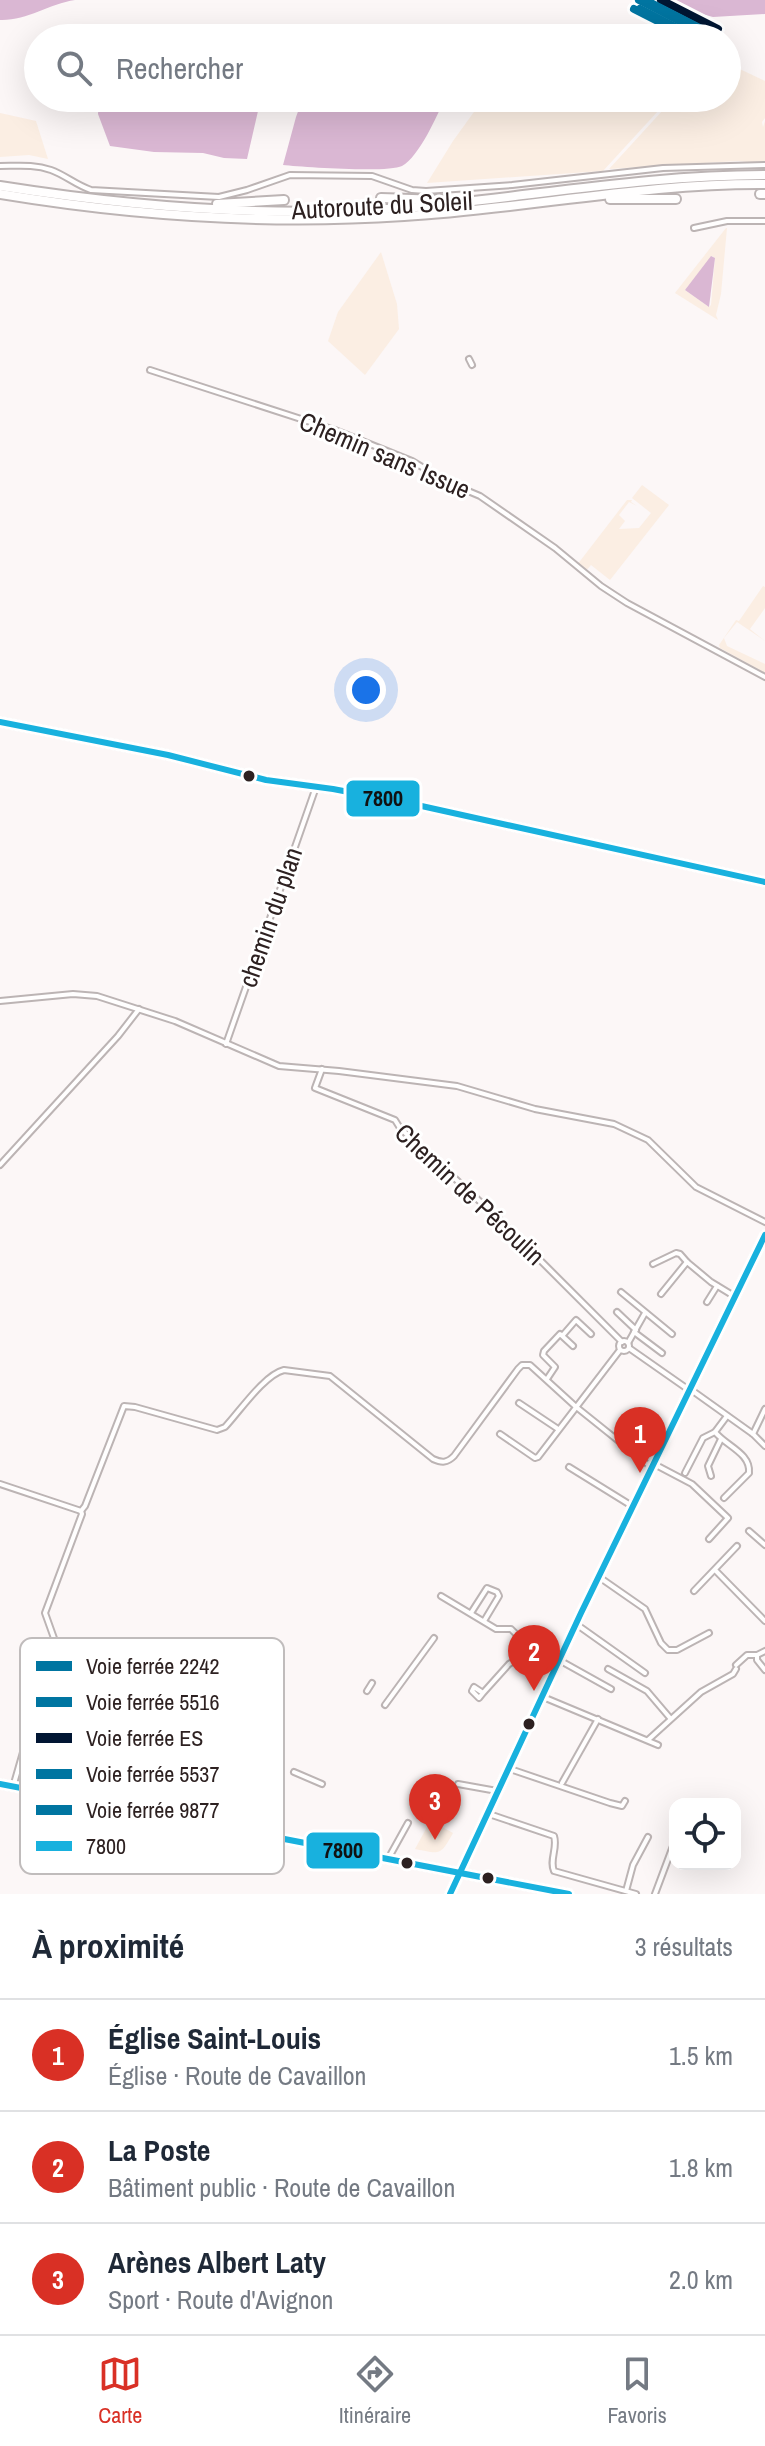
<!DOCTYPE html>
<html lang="fr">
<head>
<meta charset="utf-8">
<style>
	body { margin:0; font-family:"Archivo Narrow",sans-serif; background:#f6f6f7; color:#1f2937 }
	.controls { position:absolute; right:24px; bottom:24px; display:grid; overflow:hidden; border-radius:16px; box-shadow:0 8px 32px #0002 }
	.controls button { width:72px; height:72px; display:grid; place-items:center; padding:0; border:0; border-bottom:2px solid #e0e1e3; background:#fff; color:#1f2937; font:40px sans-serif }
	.you { position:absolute; left:366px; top:690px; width:28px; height:28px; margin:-20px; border:6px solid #fff; border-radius:50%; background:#1a73e8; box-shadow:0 0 0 12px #1a73e833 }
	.badge { display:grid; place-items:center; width:52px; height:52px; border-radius:50%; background:#d93025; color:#fff; font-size:26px; font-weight:700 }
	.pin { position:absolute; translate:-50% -66px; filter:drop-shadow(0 2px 4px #0008) }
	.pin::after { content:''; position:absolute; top:42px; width:28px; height:24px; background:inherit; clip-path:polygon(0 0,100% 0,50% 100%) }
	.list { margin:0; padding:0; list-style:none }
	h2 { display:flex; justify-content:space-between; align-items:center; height:104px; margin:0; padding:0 32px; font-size:34px }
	h2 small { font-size:26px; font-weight:400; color:#747a83 }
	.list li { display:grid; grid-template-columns:52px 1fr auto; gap:24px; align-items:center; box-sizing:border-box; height:112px; padding:0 32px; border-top:2px solid #e0e1e3 }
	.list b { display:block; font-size:30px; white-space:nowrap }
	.list p { margin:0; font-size:26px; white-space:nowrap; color:#747a83 }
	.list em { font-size:26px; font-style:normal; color:#747a83 }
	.icon { flex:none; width:44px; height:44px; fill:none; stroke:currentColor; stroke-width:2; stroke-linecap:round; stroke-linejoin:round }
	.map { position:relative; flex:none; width:765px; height:1894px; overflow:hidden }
	.search { position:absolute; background:#fff; box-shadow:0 8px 32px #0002; left:24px; right:24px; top:24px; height:88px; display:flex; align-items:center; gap:20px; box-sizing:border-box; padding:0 28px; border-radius:44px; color:#747a83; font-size:30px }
	.sheet { height:440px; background:#fff }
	nav { display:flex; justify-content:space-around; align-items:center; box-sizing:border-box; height:112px; border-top:2px solid #e0e1e3; background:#fff; font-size:22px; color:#747a83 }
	nav a { display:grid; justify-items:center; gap:4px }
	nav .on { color:#d93025 }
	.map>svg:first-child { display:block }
	.green { fill:#fbeee3; fill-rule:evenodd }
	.water { fill:#dab7d3 }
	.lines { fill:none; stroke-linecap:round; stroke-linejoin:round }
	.minor-casing { stroke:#bcb4b4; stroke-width:8 }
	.major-casing { stroke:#bcb4b4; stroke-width:11 }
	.highway-casing { stroke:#bcb4b4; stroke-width:12 }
	.minor { stroke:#fffefe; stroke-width:4 }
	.major { stroke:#fffefe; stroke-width:7 }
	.highway { stroke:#fffefe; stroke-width:8 }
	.bus-1-casing { stroke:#fff; stroke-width:12 }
	.bus-1 { stroke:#18b1de; stroke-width:6 }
	.rail-1-casing { stroke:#fff; stroke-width:14 }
	.rail-2-casing { stroke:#fff; stroke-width:14 }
	.rail-3-casing { stroke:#fff; stroke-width:14 }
	.rail-4-casing { stroke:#fff; stroke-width:14 }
	.rail-5-casing { stroke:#fff; stroke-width:14 }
	.rail-1 { stroke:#0075a1; stroke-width:8 }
	.rail-2 { stroke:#0075a1; stroke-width:8 }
	.rail-3 { stroke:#011633; stroke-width:8 }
	.rail-4 { stroke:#0075a1; stroke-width:8 }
	.rail-5 { stroke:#0075a1; stroke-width:8 }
	.bus-dot { fill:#2d2121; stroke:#fff; stroke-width:3 }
	.labels { text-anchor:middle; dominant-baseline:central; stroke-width:6; stroke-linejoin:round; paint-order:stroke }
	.street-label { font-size:26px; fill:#2d2121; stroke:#fff }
	.key { fill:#fff; stroke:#c0bcbc; stroke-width:2 }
	.key-label { font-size:22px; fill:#2d2121 }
	.line-badge { stroke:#fff; stroke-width:3 }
	.pale-badge-label { font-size:22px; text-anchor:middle; font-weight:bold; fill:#111 }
</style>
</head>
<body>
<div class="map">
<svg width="765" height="1894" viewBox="0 0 765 1894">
	<rect width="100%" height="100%" fill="#fcf7f7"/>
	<g class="green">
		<path d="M727,63L765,81V118L762,122L763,127L765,121V164L738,161L609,169L674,98H727Z"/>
		<path d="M484,98H670L603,171L427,183L453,141Z"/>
		<path d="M0,113L36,121L48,159L29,155L0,157Z"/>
		<path d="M726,228H727L721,294L716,315L718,320L675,293ZM712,256L715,258L711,305L709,307L685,290Z"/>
		<path d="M381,252L397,304L399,329L365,375L328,341L338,312Z"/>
		<path d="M642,485L669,505L610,580L591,565L585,572L577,565L627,500H632L631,502L637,506L629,502L619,515L625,521L619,529L639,528L651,513L632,498Z"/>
		<path d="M763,586L765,587V608L750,629L765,641L737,622L724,638L727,646L765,664V673L720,648L719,645L736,620L739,621Z"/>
		<path d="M435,1823L453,1833C440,1856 441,1854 415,1849L427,1827Z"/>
	</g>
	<g class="water">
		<path d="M0,0H75C49,4 26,21 0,20Z"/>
		<path d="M665,0H765V14L713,17L679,8Z"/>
		<path d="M99,98H261L247,159L224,158L203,153L154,152L110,146L98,114Z"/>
		<path d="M303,98H445C437,116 419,157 402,166C388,173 303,167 283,165L296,117Z"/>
		<path d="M711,256L715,258L709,307L685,290Z"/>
	</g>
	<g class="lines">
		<defs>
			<g id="minor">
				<path d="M0,166C17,166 34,164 51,170C65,175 76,185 91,190L219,197L247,190L290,175L372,176L412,190L426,191L512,185L663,168L765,165"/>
				<path d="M694,228L727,221H765"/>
				<path d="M469,359L472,365"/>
				<path d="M150,370L335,430L412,461L449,483L480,496L555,548L601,586L627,603L765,677"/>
				<path d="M0,1001L73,994L97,996L175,1021L279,1066L339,1071L457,1086L535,1109L614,1124L648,1140L696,1187L765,1222"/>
				<path d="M226,1044L316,787"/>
				<path d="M322,1069L315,1088L395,1120L400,1128L500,1220L622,1342"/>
				<path d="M0,1165L118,1036L139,1009"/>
				<path d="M653,1264L676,1253L680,1254L687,1262"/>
				<path d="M621,1292L672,1334"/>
				<path d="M661,1294L687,1262L711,1282L734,1296"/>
				<path d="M707,1302L717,1286"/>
				<path d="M617,1312L636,1330"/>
				<path d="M634,1332L662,1353"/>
				<path d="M563,1335L576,1320L591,1334"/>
				<circle cx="624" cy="1346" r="5"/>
				<path d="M628,1343L645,1313"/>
				<path d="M629,1348L689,1390"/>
				<path d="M547,1379L555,1367L543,1355L544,1351L560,1334L573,1346"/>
				<path d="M690,1389L753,1434L765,1446"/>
				<path d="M519,1403L558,1429"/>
				<path d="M500,1434L535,1458L538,1457L620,1350"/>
				<path d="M753,1434L765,1409"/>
				<path d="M654,1464L692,1484L728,1518L709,1539"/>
				<path d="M569,1467L632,1506"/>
				<path d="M685,1473L703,1438L715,1432"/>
				<path d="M711,1476L708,1466L721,1439"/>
				<path d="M0,1484L81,1511L82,1514L45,1613L55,1641L13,1787"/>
				<path d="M724,1498L749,1473C751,1453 726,1446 715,1432L727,1416"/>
				<path d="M81,1511L85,1506L124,1406L135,1407L217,1430L225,1427C240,1411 264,1375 284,1370L330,1376L433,1459C442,1463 447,1463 454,1456L518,1369L522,1365H530L575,1406L651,1467"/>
				<path d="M749,1531L765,1545"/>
				<path d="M715,1570L765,1621"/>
				<path d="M599,1577L645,1609L661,1643L668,1650H677L709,1633"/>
				<path d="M694,1591L737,1546"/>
				<path d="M441,1596L496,1629H511L521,1639L530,1655L555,1669"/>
				<path d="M471,1613L487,1588L497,1592L499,1596L484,1621"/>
				<path d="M576,1624L645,1673"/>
				<path d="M765,1651L757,1655V1660L765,1670"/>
				<path d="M559,1660L611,1689"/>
				<path d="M736,1665L747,1655H757"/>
				<path d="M608,1669L647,1691L670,1718"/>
				<path d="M367,1691L372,1683"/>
				<path d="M483,1693L474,1687L472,1691L479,1698L483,1693L509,1664L527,1653"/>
				<path d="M543,1697L658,1745"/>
				<path d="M385,1705L434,1638"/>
				<path d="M648,1740L701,1692L733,1674L736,1669"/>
				<path d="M510,1769L610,1803L622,1806L625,1801"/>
				<path d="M294,1772L322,1784"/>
				<path d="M562,1783L598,1719"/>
				<path d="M458,1784L497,1791"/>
				<path d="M489,1814L554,1836C558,1848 549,1860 554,1871L636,1894"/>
				<path d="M388,1859L408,1823"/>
				<path d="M626,1891L633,1865L648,1837"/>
				<path d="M655,1894L673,1846"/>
			</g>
			<g id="major">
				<path d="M0,722L168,755L266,780L333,789L417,805L765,882"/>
				<path d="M0,1784L569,1894"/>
				<path d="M450,1894L581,1613L765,1235"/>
			</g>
			<g id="highway">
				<path d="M0,186C133,207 269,218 404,208C524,198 644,175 765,175"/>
				<path d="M0,194C133,216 269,225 404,216C524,209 644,183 765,184"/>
				<path d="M760,194H765"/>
				<path d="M381,198L443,200"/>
				<path d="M610,199H676"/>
				<path d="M217,204L284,200"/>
			</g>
		</defs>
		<use href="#minor" class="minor-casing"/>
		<use href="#major" class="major-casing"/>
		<use href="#highway" class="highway-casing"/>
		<use href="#minor" class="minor"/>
		<use href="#major" class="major"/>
		<use href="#highway" class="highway"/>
		<defs>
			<g id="bus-1">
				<path d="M0,722L168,755L266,780L333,789L417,805L765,882"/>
				<path d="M0,1784L569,1894"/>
				<path d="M450,1894L581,1613L765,1235"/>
			</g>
		</defs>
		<use href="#bus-1" class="bus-1-casing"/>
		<use href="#bus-1" class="bus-1"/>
		<defs>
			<path id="rail-1" d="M639,0L713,38"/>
			<path id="rail-2" d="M634,9L691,38"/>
			<path id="rail-3" d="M661,0L718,29"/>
			<path id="rail-4" d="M645,0L719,38"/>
			<path id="rail-5" d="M640,9L697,38"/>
		</defs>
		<use href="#rail-1" class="rail-1-casing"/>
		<use href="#rail-2" class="rail-2-casing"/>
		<use href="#rail-3" class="rail-3-casing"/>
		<use href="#rail-4" class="rail-4-casing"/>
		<use href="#rail-5" class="rail-5-casing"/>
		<use href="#rail-1" class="rail-1"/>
		<use href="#rail-2" class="rail-2"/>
		<use href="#rail-3" class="rail-3"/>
		<use href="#rail-4" class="rail-4"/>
		<use href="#rail-5" class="rail-5"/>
	</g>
	<g class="bus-dot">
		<circle cx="249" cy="776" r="7"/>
		<circle cx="529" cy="1724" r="7"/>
		<circle cx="407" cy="1863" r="7"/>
		<circle cx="488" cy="1878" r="7"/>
	</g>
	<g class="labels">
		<g class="street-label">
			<text transform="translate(382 205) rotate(-3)">Autoroute du Soleil</text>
			<text transform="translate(385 455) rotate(23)">Chemin sans Issue</text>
			<text transform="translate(270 917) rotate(-71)">chemin du plan</text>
			<text transform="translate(470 1194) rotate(43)">Chemin de Pécoulin</text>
		</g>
	</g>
	<rect x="20" y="1638" width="264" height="236" rx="12" class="key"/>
	<rect x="36" y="1661" width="36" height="10" fill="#0075a1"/>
	<rect x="36" y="1697" width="36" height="10" fill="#0075a1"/>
	<rect x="36" y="1733" width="36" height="10" fill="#011633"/>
	<rect x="36" y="1769" width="36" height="10" fill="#0075a1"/>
	<rect x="36" y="1805" width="36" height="10" fill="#0075a1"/>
	<rect x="36" y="1841" width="36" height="10" fill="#18b1de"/>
	<g class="key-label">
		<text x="86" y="1674">Voie ferrée 2242</text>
		<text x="86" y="1710">Voie ferrée 5516</text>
		<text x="86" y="1746">Voie ferrée ES</text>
		<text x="86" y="1782">Voie ferrée 5537</text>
		<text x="86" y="1818">Voie ferrée 9877</text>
		<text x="86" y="1854">7800</text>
	</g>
	<g class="line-badge">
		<rect x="345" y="779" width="76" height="39" rx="8" fill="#18b1de"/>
		<rect x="305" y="1831" width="76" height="39" rx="8" fill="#18b1de"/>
	</g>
	<g class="pale-badge-label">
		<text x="383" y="806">7800</text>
		<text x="343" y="1858">7800</text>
	</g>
</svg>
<div class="controls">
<button><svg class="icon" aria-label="locate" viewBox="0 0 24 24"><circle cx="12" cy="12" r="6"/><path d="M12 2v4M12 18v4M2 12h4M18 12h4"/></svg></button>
</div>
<div class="you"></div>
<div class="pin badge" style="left:640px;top:1473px">1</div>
<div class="pin badge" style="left:534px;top:1691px">2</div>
<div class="pin badge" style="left:435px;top:1840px">3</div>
<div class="search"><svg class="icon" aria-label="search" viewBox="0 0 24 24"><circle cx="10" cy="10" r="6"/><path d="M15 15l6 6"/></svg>Rechercher</div>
</div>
<section class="sheet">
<h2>À proximité<small>3 résultats</small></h2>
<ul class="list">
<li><span class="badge">1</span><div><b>Église Saint-Louis</b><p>Église · Route de Cavaillon</p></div><em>1.5 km</em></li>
<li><span class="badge">2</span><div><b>La Poste</b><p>Bâtiment public · Route de Cavaillon</p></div><em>1.8 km</em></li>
<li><span class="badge">3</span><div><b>Arènes Albert Laty</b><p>Sport · Route d'Avignon</p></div><em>2.0 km</em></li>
</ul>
</section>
<nav>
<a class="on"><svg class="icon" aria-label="map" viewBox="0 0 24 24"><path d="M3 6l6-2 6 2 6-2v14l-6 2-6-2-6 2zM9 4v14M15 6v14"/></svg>Carte</a>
<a><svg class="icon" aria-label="directions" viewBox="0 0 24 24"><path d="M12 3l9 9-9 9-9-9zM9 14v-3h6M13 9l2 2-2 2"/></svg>Itinéraire</a>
<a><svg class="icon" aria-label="saved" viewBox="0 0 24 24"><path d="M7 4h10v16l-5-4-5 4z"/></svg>Favoris</a>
</nav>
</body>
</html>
